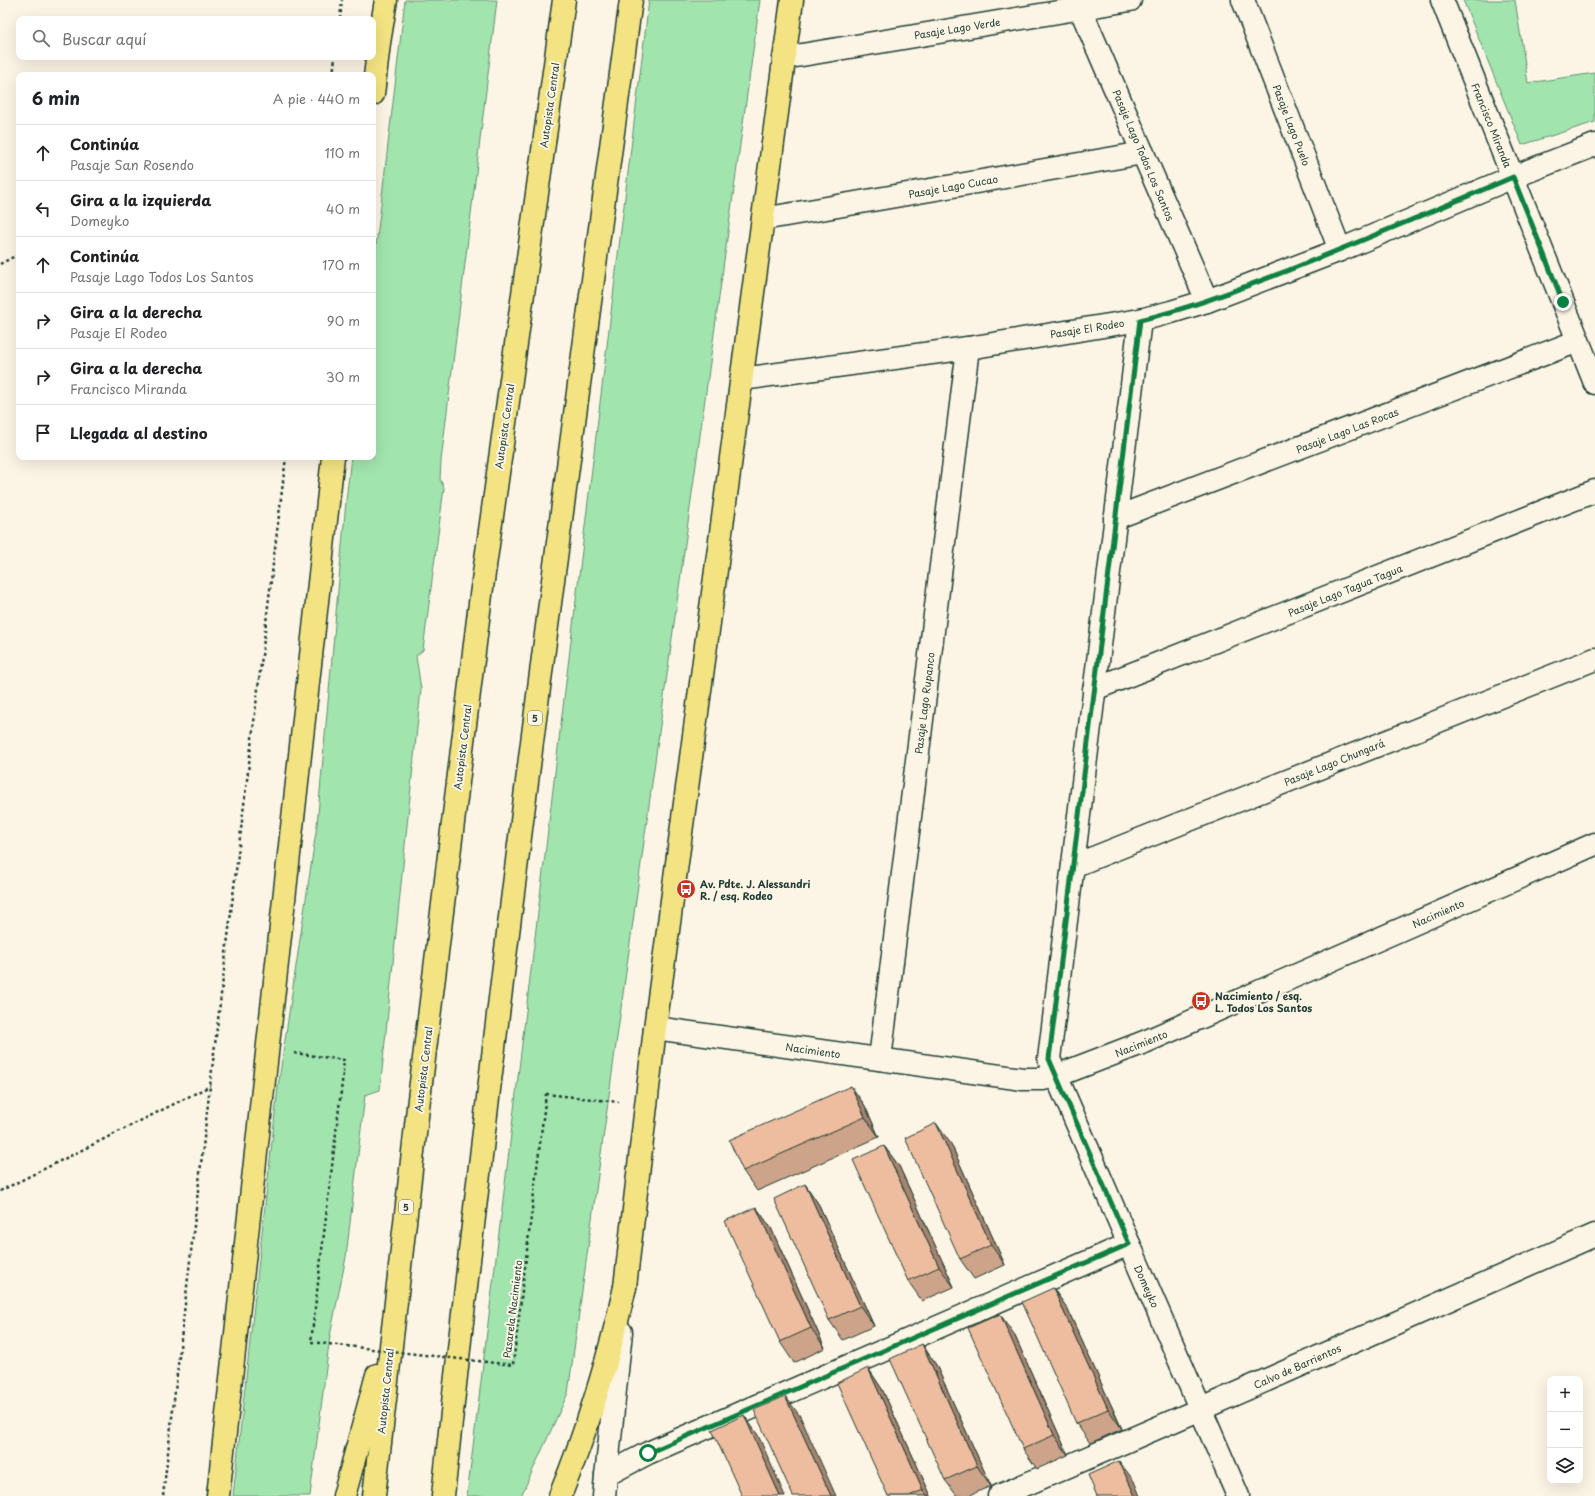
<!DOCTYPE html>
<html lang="es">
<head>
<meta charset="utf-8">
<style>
	body { margin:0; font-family:"Playpen Sans",sans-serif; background:#f2f2f2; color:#202124 }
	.controls { position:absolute; right:12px; bottom:12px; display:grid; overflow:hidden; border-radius:8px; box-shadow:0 4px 16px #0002 }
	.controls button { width:36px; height:36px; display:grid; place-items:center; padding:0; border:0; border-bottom:1px solid #e0e0e0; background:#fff; color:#202124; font:20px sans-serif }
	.stop { position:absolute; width:12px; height:12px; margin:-9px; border:3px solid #0b8043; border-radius:50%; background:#fff }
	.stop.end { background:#0b8043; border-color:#fff; box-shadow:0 1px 4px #0008 }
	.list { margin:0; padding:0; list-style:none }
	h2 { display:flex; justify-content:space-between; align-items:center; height:52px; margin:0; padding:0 16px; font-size:17px }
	h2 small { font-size:13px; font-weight:400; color:#757577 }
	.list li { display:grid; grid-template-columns:26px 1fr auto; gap:12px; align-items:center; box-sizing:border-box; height:56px; padding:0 16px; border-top:1px solid #e0e0e0 }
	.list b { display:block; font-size:15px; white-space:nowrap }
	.list p { margin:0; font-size:13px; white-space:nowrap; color:#757577 }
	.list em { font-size:13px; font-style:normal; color:#757577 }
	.icon { flex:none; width:22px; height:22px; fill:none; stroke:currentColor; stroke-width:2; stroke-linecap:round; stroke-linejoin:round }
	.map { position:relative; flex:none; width:1595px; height:1496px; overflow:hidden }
	.search { position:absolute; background:#fff; box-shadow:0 4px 16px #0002; left:16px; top:16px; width:360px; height:44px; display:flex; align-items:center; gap:10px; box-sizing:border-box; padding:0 14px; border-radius:8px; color:#757577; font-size:15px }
	.panel { position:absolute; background:#fff; box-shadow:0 4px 16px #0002; left:16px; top:72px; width:360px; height:388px; border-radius:8px }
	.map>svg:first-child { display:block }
	.green { fill:#a2e4ae; stroke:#609071 }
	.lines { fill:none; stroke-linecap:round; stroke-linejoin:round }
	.minor-casing { stroke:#1f3d34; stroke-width:25 }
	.major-casing { stroke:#1f3d34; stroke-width:25 }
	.highway-casing { stroke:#1f3d34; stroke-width:25 }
	.path { stroke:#1f3d34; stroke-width:2.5; stroke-dasharray:3 3; stroke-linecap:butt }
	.minor { stroke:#fcf5e5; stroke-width:22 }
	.major { stroke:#f4e382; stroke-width:22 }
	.highway { stroke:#f4e382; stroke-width:22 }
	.path-bridge { stroke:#1f3d34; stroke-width:2.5; stroke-dasharray:3 3; stroke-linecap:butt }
	.wall { fill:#cda389; stroke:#1f3d34 }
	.shaded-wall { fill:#a7846f; stroke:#1f3d34 }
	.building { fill:#eebd9f; stroke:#1f3d34 }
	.route { stroke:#0b8043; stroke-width:5 }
	.labels { text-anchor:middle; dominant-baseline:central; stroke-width:4; stroke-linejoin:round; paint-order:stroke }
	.shield { fill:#fcf5e5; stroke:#617469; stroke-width:1 }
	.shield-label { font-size:9px; font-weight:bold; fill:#1f3d34 }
	.street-label { font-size:10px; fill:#1f3d34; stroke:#fcf5e5 }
	.poi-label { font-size:10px; font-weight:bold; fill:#1f3d34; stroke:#fcf5e5; text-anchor:start }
</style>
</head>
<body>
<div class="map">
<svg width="1595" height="1496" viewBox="0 0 1595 1496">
	<rect width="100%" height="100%" fill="#fcf5e5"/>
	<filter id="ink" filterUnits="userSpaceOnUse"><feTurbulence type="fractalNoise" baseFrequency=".025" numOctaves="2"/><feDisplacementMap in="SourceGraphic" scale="8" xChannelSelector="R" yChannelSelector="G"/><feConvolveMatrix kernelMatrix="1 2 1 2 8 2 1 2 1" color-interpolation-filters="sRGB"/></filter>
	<g filter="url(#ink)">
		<g class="green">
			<path d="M405,0H497L441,461L440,479L444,488L423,650L416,656L421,689L380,1090L365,1095L346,1257L330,1336L310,1496H233L278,1087L317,825L346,501L351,457H373V272Z"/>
			<path d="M649,0H760L568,1393L521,1496H467Z"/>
			<path d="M1463,0H1515L1528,83L1595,73V122L1522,145Z"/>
		</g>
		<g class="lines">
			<defs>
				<g id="minor">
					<path d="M1243,0L1340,250"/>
					<path d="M1442,0L1595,383"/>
					<path d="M1080,8L1207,301"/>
					<path d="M784,58L1130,0"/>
					<path d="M763,219L1143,153"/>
					<path d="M1140,320L1049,1059L1238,1496"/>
					<path d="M742,379L968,348L1140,320L1171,312L1207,301L1340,250L1513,177L1595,145"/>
					<path d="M1115,518L1578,341"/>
					<path d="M1094,689L1595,491"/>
					<path d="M1073,866L1595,659"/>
					<path d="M655,1028L1023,1079H1043L1056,1076L1147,1041L1595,844"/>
					<path d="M880,1059L968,348"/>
					<path d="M606,1475L648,1453L1129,1244"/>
					<path d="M604,1496L621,1332"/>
					<path d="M999,1496L1201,1409L1595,1235"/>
				</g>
				<g id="major">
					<path d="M373,94L379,43L386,0"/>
					<path d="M625,1287L655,1028L792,0"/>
					<path d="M218,1496L333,457"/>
				</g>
				<g id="highway">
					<path d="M344,1496L377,1375"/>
					<path d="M374,1496L419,1099L481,595L564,0"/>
					<path d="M443,1496C496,996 563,498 631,0"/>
					<path d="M560,1496C588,1428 609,1358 625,1287"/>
				</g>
			</defs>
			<use href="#minor" class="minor-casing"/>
			<use href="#major" class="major-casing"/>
			<use href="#highway" class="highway-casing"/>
			<g class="path">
				<path d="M340,19L342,0"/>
				<path d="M333,75L335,57"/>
				<path d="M0,264L19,254"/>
				<path d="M294,1053L344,1060L343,1074"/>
				<path d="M546,1094L619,1102"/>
				<path d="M0,1191L210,1086"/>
				<path d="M163,1496L210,1086L286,457"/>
			</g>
			<use href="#minor" class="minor"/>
			<use href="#major" class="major"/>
			<use href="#highway" class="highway"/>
			<path class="path-bridge" d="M343,1074L311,1342L513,1365L546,1094"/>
		</g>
		<g class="wall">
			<path d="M851,1086L865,1106L879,1137L757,1191L743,1171Z"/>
			<path d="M951,1144L1005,1265L974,1279L960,1259Z"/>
			<path d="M884,1146L899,1166L954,1287L922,1301L908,1281Z"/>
			<path d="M805,1184L819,1205L874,1326L843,1340L829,1320Z"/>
			<path d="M756,1207L771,1228L825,1348L794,1363L780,1342Z"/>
			<path d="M1053,1288L1067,1308L1122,1429L1090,1443L1076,1423Z"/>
			<path d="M1014,1334L1068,1455L1037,1469L1023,1449Z"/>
			<path d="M922,1344L936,1365L991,1486L968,1496H957L945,1480Z"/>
			<path d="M868,1368L882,1389L931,1496H888Z"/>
		</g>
		<g class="shaded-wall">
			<path d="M851,1086L865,1106L879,1137L865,1117Z"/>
			<path d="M936,1123L951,1144L1005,1265L991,1245Z"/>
			<path d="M884,1146L899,1166L954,1287L939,1267Z"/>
			<path d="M805,1184L819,1205L874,1326L860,1306Z"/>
			<path d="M756,1207L771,1228L825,1348L811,1328Z"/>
			<path d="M1053,1288L1067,1308L1122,1429L1108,1409Z"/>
			<path d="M1000,1314L1014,1334L1068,1455L1054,1435Z"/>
			<path d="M922,1344L936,1365L991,1486L977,1466Z"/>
			<path d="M868,1368L882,1389L931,1496H928L923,1490Z"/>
			<path d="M785,1396L800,1416L836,1496H831Z"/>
			<path d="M744,1415L758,1435L785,1496H780Z"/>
			<path d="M1119,1461L1134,1481L1140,1496H1135Z"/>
		</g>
		<g class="building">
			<path d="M851,1086L865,1117L743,1171L729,1140Z"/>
			<path d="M936,1123L991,1245L960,1259L905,1138Z"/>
			<path d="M884,1146L939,1267L908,1281L853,1160Z"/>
			<path d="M805,1184L860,1306L829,1320L774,1199Z"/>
			<path d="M756,1207L811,1328L780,1342L725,1221Z"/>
			<path d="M1053,1288L1108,1409L1076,1423L1022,1302Z"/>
			<path d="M1000,1314L1054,1435L1023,1449L968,1328Z"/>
			<path d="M922,1344L977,1466L945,1480L890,1359Z"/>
			<path d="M868,1368L923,1490L909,1496H888L837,1383Z"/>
			<path d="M785,1396L831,1496H793L754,1410Z"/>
			<path d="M744,1415L780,1496H742L712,1430Z"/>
			<path d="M1119,1461L1135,1496H1097L1088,1475Z"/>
		</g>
	</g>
	<g class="lines" filter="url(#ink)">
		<path class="route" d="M648,1453L1129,1244L1049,1059L1140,320C1191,308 1239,289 1289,270C1364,240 1438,209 1513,177L1563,302"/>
	</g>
	<defs>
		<symbol id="bus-disc" viewBox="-11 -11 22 22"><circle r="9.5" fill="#c8321e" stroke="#fcf5e5"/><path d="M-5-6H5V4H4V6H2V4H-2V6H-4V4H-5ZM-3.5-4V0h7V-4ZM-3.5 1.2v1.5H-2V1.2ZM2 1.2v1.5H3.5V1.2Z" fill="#fff"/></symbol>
	</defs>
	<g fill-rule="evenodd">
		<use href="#bus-disc" x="675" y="878" width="22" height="22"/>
		<use href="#bus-disc" x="1190" y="990" width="22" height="22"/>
	</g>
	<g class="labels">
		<g class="shield">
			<rect x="528" y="711" width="14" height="14" rx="3"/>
			<rect x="399" y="1200" width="14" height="14" rx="3"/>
		</g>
		<g class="shield-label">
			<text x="535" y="718">5</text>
			<text x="406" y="1207">5</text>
		</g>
		<g class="street-label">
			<text transform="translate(957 28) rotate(-9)">Pasaje Lago Verde</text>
			<text transform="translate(549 105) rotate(-82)">Autopista Central</text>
			<text transform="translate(1292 125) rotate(69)">Pasaje Lago Puelo</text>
			<text transform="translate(1492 125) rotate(68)">Francisco Miranda</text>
			<text transform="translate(1144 155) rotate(67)">Pasaje Lago Todos Los Santos</text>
			<text transform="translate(953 186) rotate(-10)">Pasaje Lago Cucao</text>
			<text transform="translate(1087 328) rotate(-9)">Pasaje El Rodeo</text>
			<text transform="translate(504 426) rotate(-82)">Autopista Central</text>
			<text transform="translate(1347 430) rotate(-21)">Pasaje Lago Las Rocas</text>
			<text transform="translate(1345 590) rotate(-22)">Pasaje Lago Tagua Tagua</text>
			<text transform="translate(924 703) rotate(-83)">Pasaje Lago Rupanco</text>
			<text transform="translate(462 747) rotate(-83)">Autopista Central</text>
			<text transform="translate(1334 762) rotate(-22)">Pasaje Lago Chungará</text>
			<text transform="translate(1438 913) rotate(-24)">Nacimiento</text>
			<text transform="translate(1141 1043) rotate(-22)">Nacimiento</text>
			<text transform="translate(813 1050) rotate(8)">Nacimiento</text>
			<text transform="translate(423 1069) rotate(-83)">Autopista Central</text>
			<text transform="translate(1147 1286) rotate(66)">Domeyko</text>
			<text transform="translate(512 1309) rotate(-83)">Pasarela Nacimiento</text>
			<text transform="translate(1297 1366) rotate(-24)">Calvo de Barrientos</text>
			<text transform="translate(385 1391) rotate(-84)">Autopista Central</text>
		</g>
		<g class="poi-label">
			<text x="700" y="883">Av. Pdte. J. Alessandri<tspan x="700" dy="12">R. / esq. Rodeo</tspan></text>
			<text x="1215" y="995">Nacimiento / esq.<tspan x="1215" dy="12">L. Todos Los Santos</tspan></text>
		</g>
	</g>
</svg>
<div class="controls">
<button>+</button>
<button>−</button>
<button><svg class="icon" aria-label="layers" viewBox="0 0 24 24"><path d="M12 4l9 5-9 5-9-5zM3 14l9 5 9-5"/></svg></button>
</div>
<div class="stop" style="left:648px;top:1453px"></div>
<div class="stop end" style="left:1563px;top:302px"></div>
<div class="search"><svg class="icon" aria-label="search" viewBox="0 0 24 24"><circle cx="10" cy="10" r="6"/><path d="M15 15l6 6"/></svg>Buscar aquí</div>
<section class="panel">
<h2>6 min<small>A pie · 440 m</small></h2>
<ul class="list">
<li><svg class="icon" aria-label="ahead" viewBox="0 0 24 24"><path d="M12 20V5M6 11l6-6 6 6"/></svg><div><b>Continúa</b><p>Pasaje San Rosendo</p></div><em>110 m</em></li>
<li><svg class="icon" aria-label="left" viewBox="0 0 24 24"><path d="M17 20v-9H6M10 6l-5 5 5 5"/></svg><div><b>Gira a la izquierda</b><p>Domeyko</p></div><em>40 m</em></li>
<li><svg class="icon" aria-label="ahead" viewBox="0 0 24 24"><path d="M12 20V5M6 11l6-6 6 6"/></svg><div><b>Continúa</b><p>Pasaje Lago Todos Los Santos</p></div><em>170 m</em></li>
<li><svg class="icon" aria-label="right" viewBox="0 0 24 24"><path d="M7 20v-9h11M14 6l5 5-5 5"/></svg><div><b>Gira a la derecha</b><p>Pasaje El Rodeo</p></div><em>90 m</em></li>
<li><svg class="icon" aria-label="right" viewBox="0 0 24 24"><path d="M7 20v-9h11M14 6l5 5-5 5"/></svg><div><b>Gira a la derecha</b><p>Francisco Miranda</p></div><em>30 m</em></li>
<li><svg class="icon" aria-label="arrive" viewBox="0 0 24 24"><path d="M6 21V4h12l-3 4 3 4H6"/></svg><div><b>Llegada al destino</b></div></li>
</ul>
</section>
</div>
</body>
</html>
